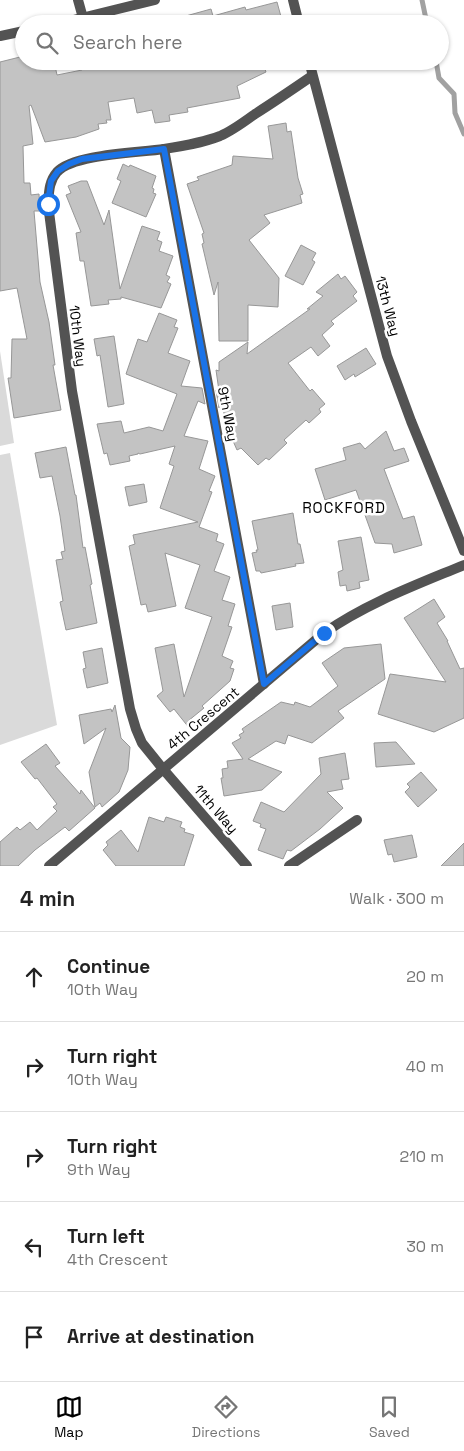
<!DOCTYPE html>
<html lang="en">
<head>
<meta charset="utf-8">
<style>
	body { margin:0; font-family:"Space Grotesk",sans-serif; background:#f6f6f6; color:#222 }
	.stop { position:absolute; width:15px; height:15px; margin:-11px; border:4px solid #1a73e8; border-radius:50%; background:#fff }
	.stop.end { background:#1a73e8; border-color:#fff; box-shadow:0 1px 5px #0008 }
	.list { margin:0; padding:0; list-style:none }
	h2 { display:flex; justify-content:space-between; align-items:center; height:65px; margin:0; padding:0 20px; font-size:21px }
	h2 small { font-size:16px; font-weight:400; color:#767676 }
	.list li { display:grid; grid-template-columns:32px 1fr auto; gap:15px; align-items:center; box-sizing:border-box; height:90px; padding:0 20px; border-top:1px solid #e0e0e0 }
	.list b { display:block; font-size:19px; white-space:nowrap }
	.list p { margin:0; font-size:16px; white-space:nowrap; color:#767676 }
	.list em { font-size:16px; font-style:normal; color:#767676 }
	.icon { flex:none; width:28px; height:28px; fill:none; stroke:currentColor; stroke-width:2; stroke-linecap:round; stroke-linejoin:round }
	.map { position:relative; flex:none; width:464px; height:866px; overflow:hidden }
	.search { position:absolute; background:#fff; box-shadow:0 1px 4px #0004; left:15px; right:15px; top:15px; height:55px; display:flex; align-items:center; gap:12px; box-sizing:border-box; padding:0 18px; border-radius:28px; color:#767676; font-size:19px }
	.sheet { height:515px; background:#fff }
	nav { display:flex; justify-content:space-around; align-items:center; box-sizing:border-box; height:70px; border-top:1px solid #e0e0e0; background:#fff; font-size:14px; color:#767676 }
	nav a { display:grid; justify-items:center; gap:2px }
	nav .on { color:#000 }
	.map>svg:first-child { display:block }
	.green { fill:#dadada }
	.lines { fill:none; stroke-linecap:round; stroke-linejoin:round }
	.stream { stroke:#a1a1a1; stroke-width:5 }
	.building { fill:#c3c3c3; stroke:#979797 }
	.street { stroke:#535353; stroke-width:10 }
	.route { stroke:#1a73e8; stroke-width:6 }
	.labels { text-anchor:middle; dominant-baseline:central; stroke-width:5; stroke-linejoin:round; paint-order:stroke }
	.street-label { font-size:14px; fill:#000; stroke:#fff }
	.neighbourhood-label { font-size:15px; letter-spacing:1px; fill:#000; stroke:#fff }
</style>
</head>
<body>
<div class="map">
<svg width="464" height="866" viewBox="0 0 464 866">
	<rect width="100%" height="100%" fill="#fff"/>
	<g class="green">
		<path d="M0,351L14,443L0,446Z"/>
		<path d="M10,453L57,725L0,745V455Z"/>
	</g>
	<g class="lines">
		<g class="stream">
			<path d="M422,0L427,24"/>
			<path d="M436,61L439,78L454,94L455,113L464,134"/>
		</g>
	</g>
	<g class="building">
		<path d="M277,2L283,24H175V19L211,9L213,16L245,7L246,10Z"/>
		<path d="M24,56V61H54L57,75L82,70L80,61H183L185,69L208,64L210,69L228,65L235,61H262L266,72L237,86L240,98L187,108L188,112L169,115L170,121L155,123L152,110L137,113L134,98L108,102L111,120H106L107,123L98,124L99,129L76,137L45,142L31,105L29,106L33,144L23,146L24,183H30L31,195L39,194L40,211H34L40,282L49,322L55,365H53L61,410L14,418L8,378H11L12,339H27L17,288L0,291V62Z"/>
		<path d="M286,123L287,132L291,131L298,178L303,194L300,195L302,203L264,215L270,223L249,240L279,278L278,307L248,305V341H219L218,282L214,295L202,244L204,243L202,234L204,233L187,184L199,180L197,177L232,165L233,156L273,159L268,126Z"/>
		<path d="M123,164L129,167L130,165L156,176L152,188L154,189L153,193L156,194L146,217L112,203L121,181L117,179Z"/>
		<path d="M81,181H87L104,225L109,210L120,289L142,226L160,232L157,240L162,242L159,251L173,256L166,275L170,277L167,282L171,284L161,308L121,297V299L108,300L109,304L91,306L84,261H80L76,233L81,232L66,195L71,193L68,186Z"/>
		<path d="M301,245L316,253L312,260L315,262L303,285L285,276Z"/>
		<path d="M338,274L341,279L345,276L357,292L353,296L357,301L331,321L334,324L322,335L330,346L318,356L311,347L288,363L310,391L312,389L325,404L319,409L321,412L309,423L306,420L284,440L287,443L269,460L266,458L258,465L241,448L237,450L226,425L222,402L219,408L216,390L219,391L216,370L219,371V362L248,342L247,354L310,309H307L323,296L316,292Z"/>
		<path d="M159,313L177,320L174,327L178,328L168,353L190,361L181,386L202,388L205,404L198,401L184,436L208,441L199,469L215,476L209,491L212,492L199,527L218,534L216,541L224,544L214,571L230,577L222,600L235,604L228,626L232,627L222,656L233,661L230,668L234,669L230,681L202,706L204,708L188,721L190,729L174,709L170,712L157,696L163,691L155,648L174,644L184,697L212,617L185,608L200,565L165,553L176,606L148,612L146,604L141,605L129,546L135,544L133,535L198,522L160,508L174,466L169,464L175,446L140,454L138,453V454L129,456L130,461L110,465L107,453L104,454L97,424L121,421L124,433L149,427L163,431L177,394L126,374L138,339L147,342Z"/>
		<path d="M114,336L124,404L108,407L100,355L97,356L94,339Z"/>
		<path d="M366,348L376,364L355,377L354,374L345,380L337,366Z"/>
		<path d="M386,431L394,451L404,448L409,461L384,469L403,519L414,516L422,545L394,553L392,544L375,543L356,490L325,500L315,469L346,460L343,448L360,443L365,449Z"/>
		<path d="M66,447L75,495H76L83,548L85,547L92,584L90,585L97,623L66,630L60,602L63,601L56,560L63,559L61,552L65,551L60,516L52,476L40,478L35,453Z"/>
		<path d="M144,484L147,502L129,506L125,487Z"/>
		<path d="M293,513L298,544H300L304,563L295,564L296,566L261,573L260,571H256L252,553L257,552L256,550H258L252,521Z"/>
		<path d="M361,537L369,580L359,582L360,588L347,591L346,585L340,586L338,572L343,570L338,541Z"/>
		<path d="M434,599L445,617L437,623L448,641H447L460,669L464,668V718L434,732L378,714L390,674L446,682L404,618Z"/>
		<path d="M290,603L293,627L276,630L272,606Z"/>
		<path d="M381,644L385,679L338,711L344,718L312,743L288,735L285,744L276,741L248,759L282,772L262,790L224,796L221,778H223L222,769L228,768L227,761L243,759L232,743L241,738L239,735L244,732L242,729L281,702L294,705L295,702L310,707L338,686L322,663L344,648Z"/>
		<path d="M102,648L108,683L87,688L83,669L86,668L83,652Z"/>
		<path d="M115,705L121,738L130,747L128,770L119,792L102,807L100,803L95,807L89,772L106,728L84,744L79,715L111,709L112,712Z"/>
		<path d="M396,742L415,764L376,767L374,743Z"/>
		<path d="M46,744L60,763L55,766L80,794L81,790L95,808L69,831L65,827L35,850L18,866H0V842L17,827L20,830L30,822L37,830L57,811L53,807L57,804L37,778L35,779L21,762Z"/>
		<path d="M345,753L349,779L341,780L343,789L327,792L343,808L320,829L291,851L287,850L283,859L258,850L266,829L260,827L261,824L253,821L261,802L284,812L321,774L319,758Z"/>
		<path d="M421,772L437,790L418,807L405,792L410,787L407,784Z"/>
		<path d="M149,817L164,822L166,817L182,822L180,827L185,829L184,832L194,835L184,866H116L103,850L108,845L106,842L121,830L138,852Z"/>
		<path d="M412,835L417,857L394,862L392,854L388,855L384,840Z"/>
		<path d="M464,843V866H441Z"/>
	</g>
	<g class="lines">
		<g class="street">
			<path d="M78,0L83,18"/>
			<path d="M293,0L299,24"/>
			<path d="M57,24L155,0"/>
			<path d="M0,36L24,31"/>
			<path d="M309,61L387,356L411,421L464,551"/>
			<path d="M164,149L264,684"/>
			<path d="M49,866L324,633C367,603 416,585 464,565"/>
			<path d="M247,866L163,769L142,743L136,729L130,709L72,391L48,204C49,192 49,181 57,172C74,154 138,153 164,149C183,146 202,143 220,136C232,131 244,122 255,114C274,102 293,89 312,76"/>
			<path d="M289,866L357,820"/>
		</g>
	</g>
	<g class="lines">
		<path class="route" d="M48,204L51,181L58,171L69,164L82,159L164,149L264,684L324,633"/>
	</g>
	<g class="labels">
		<g class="street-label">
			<text transform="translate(388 306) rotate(75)">13th Way</text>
			<text transform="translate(78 336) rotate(83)">10th Way</text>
			<text transform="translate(228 414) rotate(79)">9th Way</text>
			<text transform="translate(203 718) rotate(-40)">4th Crescent</text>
			<text transform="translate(216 809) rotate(49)">11th Way</text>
		</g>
		<g class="neighbourhood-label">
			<text x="344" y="507">ROCKFORD</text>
		</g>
	</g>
</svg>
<div class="stop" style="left:48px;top:204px"></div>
<div class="stop end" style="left:324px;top:633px"></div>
<div class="search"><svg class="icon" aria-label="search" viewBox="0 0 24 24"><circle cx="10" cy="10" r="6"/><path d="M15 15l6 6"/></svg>Search here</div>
</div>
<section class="sheet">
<h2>4 min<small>Walk · 300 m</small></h2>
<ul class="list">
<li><svg class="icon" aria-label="ahead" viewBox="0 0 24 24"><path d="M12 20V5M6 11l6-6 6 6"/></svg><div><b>Continue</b><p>10th Way</p></div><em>20 m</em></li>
<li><svg class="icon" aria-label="right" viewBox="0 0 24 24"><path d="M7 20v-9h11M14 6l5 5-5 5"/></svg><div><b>Turn right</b><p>10th Way</p></div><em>40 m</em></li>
<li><svg class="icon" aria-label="right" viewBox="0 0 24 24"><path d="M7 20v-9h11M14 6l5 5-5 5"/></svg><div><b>Turn right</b><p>9th Way</p></div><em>210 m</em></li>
<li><svg class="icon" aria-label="left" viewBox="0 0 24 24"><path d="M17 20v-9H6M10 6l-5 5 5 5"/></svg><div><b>Turn left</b><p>4th Crescent</p></div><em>30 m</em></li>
<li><svg class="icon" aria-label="arrive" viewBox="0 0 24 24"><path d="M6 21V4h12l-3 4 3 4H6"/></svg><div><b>Arrive at destination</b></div></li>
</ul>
</section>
<nav>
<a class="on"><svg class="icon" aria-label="map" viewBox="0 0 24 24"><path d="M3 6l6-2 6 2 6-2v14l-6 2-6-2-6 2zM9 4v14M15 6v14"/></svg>Map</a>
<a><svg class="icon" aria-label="directions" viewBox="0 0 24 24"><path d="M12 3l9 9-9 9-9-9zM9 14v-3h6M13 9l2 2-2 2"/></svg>Directions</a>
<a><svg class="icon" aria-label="saved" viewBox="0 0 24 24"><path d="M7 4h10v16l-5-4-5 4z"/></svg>Saved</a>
</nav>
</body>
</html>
